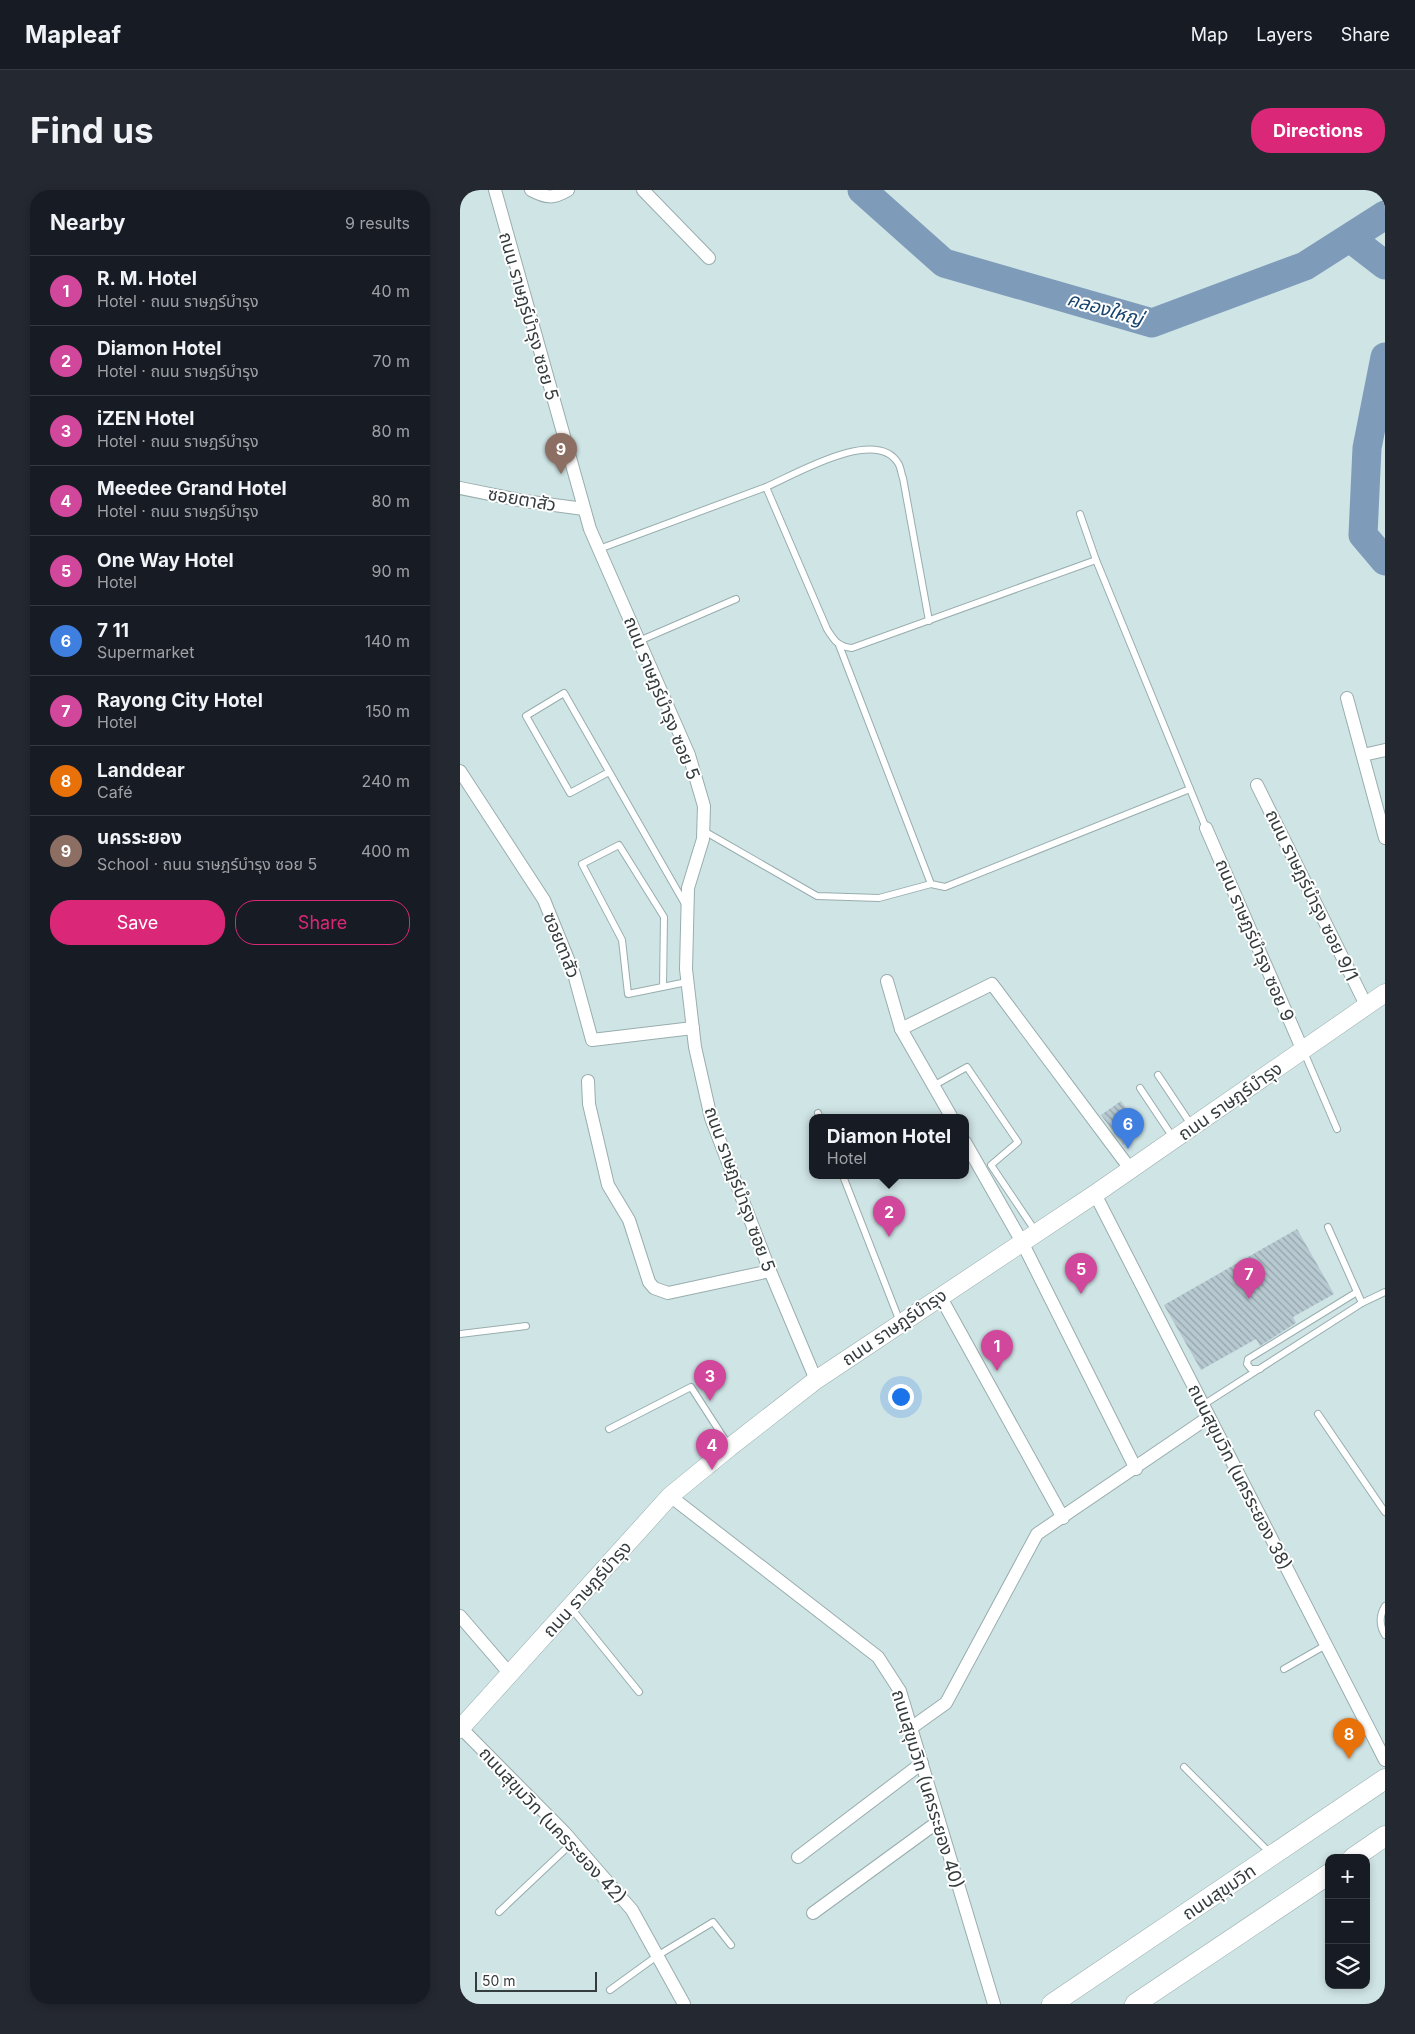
<!DOCTYPE html>
<html lang="en">
<head>
<meta charset="utf-8">
<style>
	body { margin:0; font-family:Inter,"Noto Sans Thai",sans-serif; background:#242831; color:#f1f3f6 }
	.controls { position:absolute; right:15px; bottom:15px; display:grid; overflow:hidden; border-radius:10px; box-shadow:0 2px 8px #0003 }
	.controls button { width:45px; height:45px; display:grid; place-items:center; padding:0; border:0; border-bottom:1px solid #363941; background:#171b24; color:#f1f3f6; font:25px sans-serif }
	.scale { position:absolute; left:15px; bottom:12px; width:122px; box-sizing:border-box; padding-left:5px; border:2px solid #343c3d; border-top:0; font-size:14px; line-height:18px; white-space:nowrap; color:#343c3d; -webkit-text-stroke:4px #fff; paint-order:stroke }
	.you { position:absolute; left:440px; top:1206px; width:18px; height:18px; margin:-12px; border:4px solid #fff; border-radius:50%; background:#1a73e8; box-shadow:0 0 0 8px #1a73e833 }
	.badge { display:grid; place-items:center; width:32px; height:32px; border-radius:50%; background:#db2777; color:#fff; font-size:16px; font-weight:700 }
	.pin { position:absolute; translate:-50% -41px; filter:drop-shadow(0 1px 2px #0008) }
	.pin::after { content:''; position:absolute; top:26px; width:18px; height:15px; background:inherit; clip-path:polygon(0 0,100% 0,50% 100%) }
	.popup { position:absolute; left:349px; top:924px; width:160px; height:65px; box-sizing:border-box; display:grid; place-content:center; border-radius:10px; background:#171b24; filter:drop-shadow(0 1px 4px #0005); font-size:16px; white-space:nowrap; color:#9ea1a6 }
	.popup b { font-size:19px; color:#f1f3f6 }
	.popup::after { content:''; position:absolute; left:50%; top:100%; margin-left:-10px; border:10px solid transparent; border-top-color:#171b24 }
	.list { margin:0; padding:0; list-style:none }
	h2 { display:flex; justify-content:space-between; align-items:center; height:65px; margin:0; padding:0 20px; font-size:21px }
	h2 small { font-size:16px; font-weight:400; color:#9ea1a6 }
	.list li { display:grid; grid-template-columns:32px 1fr auto; gap:15px; align-items:center; box-sizing:border-box; height:70px; padding:0 20px; border-top:1px solid #363941 }
	.list b { display:block; font-size:19px; white-space:nowrap }
	.list p { margin:0; font-size:16px; white-space:nowrap; color:#9ea1a6 }
	.list em { font-size:16px; font-style:normal; color:#9ea1a6 }
	.actions { display:flex; gap:10px; padding:15px 20px }
	.actions a { flex:1; padding:11px 0; border:1px solid #db2777; border-radius:20px; text-align:center; font-size:18px; color:#db2777 }
	.actions .main { background:#db2777; color:#fff }
	.icon { flex:none; width:28px; height:28px; fill:none; stroke:currentColor; stroke-width:2; stroke-linecap:round; stroke-linejoin:round }
	.map { position:relative; flex:none; width:925px; height:1814px; overflow:hidden; border-radius:20px }
	header { display:flex; align-items:center; gap:30px; box-sizing:border-box; height:70px; padding:0 25px; background:#171b24; border-bottom:1px solid #363941 }
	header strong { font-size:24px }
	nav { display:flex; gap:28px; margin-inline-start:auto; font-size:18px }
	.intro { display:flex; align-items:center; justify-content:space-between; box-sizing:border-box; height:120px; padding:0 30px }
	h1 { margin:0; font-size:35px }
	.button { padding:12px 22px; border-radius:20px; background:#db2777; color:#fff; font-size:18px; font-weight:700 }
	main { display:flex; gap:30px; padding:0 30px }
	aside { flex:1; background:#171b24; border-radius:20px; box-shadow:0 2px 8px #0003 }
	.map>svg:first-child { display:block }
	.lines { fill:none; stroke-linecap:round; stroke-linejoin:round }
	.river { stroke:#7f9bba; stroke-width:29 }
	.building { fill:url(#building-back-hatch) }
	.lane-casing { stroke:#99adae; stroke-width:8 }
	.street-casing { stroke:#99adae; stroke-width:14 }
	.secondary-casing { stroke:#99adae; stroke-width:19 }
	.primary-casing { stroke:#99adae; stroke-width:21 }
	.lane { stroke:#fff; stroke-width:6 }
	.street { stroke:#fff; stroke-width:12 }
	.secondary { stroke:#fff; stroke-width:18 }
	.primary { stroke:#fff; stroke-width:20 }
	.labels { text-anchor:middle; dominant-baseline:central; stroke-width:4; stroke-linejoin:round; paint-order:stroke }
	.street-label { font-size:18px; fill:#343c3d; stroke:#fff }
	.water-label { font-size:19px; font-style:italic; fill:#19446e; stroke:#fff }
</style>
</head>
<body>
<header>
<strong>Mapleaf</strong>
<nav><a>Map</a><a>Layers</a><a>Share</a></nav>
</header>
<div class="intro"><h1>Find us</h1><a class="button">Directions</a></div>
<main>
<aside>
<h2>Nearby<small>9 results</small></h2>
<ul class="list">
<li><span class="badge" style="background:#d1479c">1</span><div><b>R. M. Hotel</b><p>Hotel · ถนน ราษฎร์บำรุง</p></div><em>40 m</em></li>
<li><span class="badge" style="background:#d1479c">2</span><div><b>Diamon Hotel</b><p>Hotel · ถนน ราษฎร์บำรุง</p></div><em>70 m</em></li>
<li><span class="badge" style="background:#d1479c">3</span><div><b>iZEN Hotel</b><p>Hotel · ถนน ราษฎร์บำรุง</p></div><em>80 m</em></li>
<li><span class="badge" style="background:#d1479c">4</span><div><b>Meedee Grand Hotel</b><p>Hotel · ถนน ราษฎร์บำรุง</p></div><em>80 m</em></li>
<li><span class="badge" style="background:#d1479c">5</span><div><b>One Way Hotel</b><p>Hotel</p></div><em>90 m</em></li>
<li><span class="badge" style="background:#3f7fe0">6</span><div><b>7 11</b><p>Supermarket</p></div><em>140 m</em></li>
<li><span class="badge" style="background:#d1479c">7</span><div><b>Rayong City Hotel</b><p>Hotel</p></div><em>150 m</em></li>
<li><span class="badge" style="background:#e8710a">8</span><div><b>Landdear</b><p>Café</p></div><em>240 m</em></li>
<li><span class="badge" style="background:#8d6e63">9</span><div><b>นครระยอง</b><p>School · ถนน ราษฎร์บำรุง ซอย 5</p></div><em>400 m</em></li>
</ul>
<div class="actions"><a class="main">Save</a><a>Share</a></div>
</aside>
<div class="map">
<svg width="925" height="1814" viewBox="0 0 925 1814">
	<defs>
		<pattern id="building-back-hatch" width="6" height="6" patternUnits="userSpaceOnUse" patternTransform="scale(1.25)"><rect width="6" height="6" fill="#b7c9d1"/><path d="M-1 5l2 2M0 0l6 6M5-1l2 2" fill="none" stroke="#96a4ab"/></pattern>
	</defs>
	<rect width="100%" height="100%" fill="#cfe4e5"/>
	<g class="lines">
		<g class="river">
			<path d="M402,0L484,73L692,133L845,76L925,25"/>
			<path d="M890,48L925,75"/>
			<path d="M925,167L907,258L903,345L925,371"/>
		</g>
	</g>
	<g class="building">
		<path d="M661,911L683,941L663,955L641,925Z"/>
		<path d="M837,1039L874,1104L833,1127L836,1133L800,1156L796,1149L741,1180L704,1115Z"/>
	</g>
	<g class="lines">
		<defs>
			<g id="lane">
				<path d="M306,297C334,285 416,236 438,273C441,277 441,284 443,288L469,431"/>
				<path d="M620,324L636,370L746,638"/>
				<path d="M139,359L306,297L367,439C374,450 378,457 392,458L636,370"/>
				<path d="M179,451L276,409"/>
				<path d="M379,455L471,694L485,697L730,599"/>
				<path d="M149,582L110,603L66,526L104,503C144,573 185,643 225,714"/>
				<path d="M244,641L357,706L419,708L471,694"/>
				<path d="M203,797L204,727L159,655L122,674L162,750L168,804L227,792"/>
				<path d="M844,862L877,939"/>
				<path d="M698,885L732,936"/>
				<path d="M473,896L507,877L558,952L531,975L576,1042"/>
				<path d="M680,898L714,949"/>
				<path d="M358,923L360,928"/>
				<path d="M383,986L440,1132"/>
				<path d="M868,1037L902,1113"/>
				<path d="M0,1144L66,1136"/>
				<path d="M800,1179H791L787,1174L788,1169L897,1102"/>
				<path d="M743,1215L902,1113L925,1102"/>
				<path d="M858,1224L925,1322"/>
				<path d="M149,1239L231,1197L269,1256"/>
				<path d="M925,1416C919,1426 919,1435 925,1445"/>
				<path d="M111,1418L179,1502"/>
				<path d="M824,1479L866,1455"/>
				<path d="M724,1577L810,1663"/>
				<path d="M39,1722L113,1652"/>
				<path d="M150,1800L197,1766L253,1732L271,1755"/>
			</g>
			<g id="street">
				<path d="M35,0L130,339L229,565L244,616L243,649L228,698L226,779L235,857L251,928L310,1081L356,1190"/>
				<path d="M71,0C86,8 93,9 108,0"/>
				<path d="M183,0L249,68"/>
				<path d="M0,298L64,311L124,319"/>
				<path d="M887,508L925,648"/>
				<path d="M903,565L925,560"/>
				<path d="M0,581L84,710L114,784L132,850L233,838"/>
				<path d="M797,595L906,815"/>
				<path d="M746,638L843,861"/>
				<path d="M427,791L441,839L492,928"/>
				<path d="M441,839L532,794L671,980"/>
				<path d="M128,891L129,914L148,995L169,1030L189,1092L194,1098L208,1103L310,1081"/>
				<path d="M505,952L562,1052L676,1279"/>
				<path d="M635,1004L925,1570"/>
				<path d="M480,1106L603,1328"/>
				<path d="M210,1306L418,1467L440,1501L534,1814"/>
				<path d="M0,1426L50,1484"/>
				<path d="M1,1538L105,1643L172,1720L224,1814"/>
				<path d="M451,1538L486,1513L577,1344L749,1227"/>
				<path d="M338,1667L462,1573"/>
				<path d="M353,1723L479,1631"/>
			</g>
			<path id="secondary" d="M0,1539L210,1306L270,1257L356,1190L635,1004L925,803"/>
			<g id="primary">
				<path d="M893,1668L925,1646"/>
				<path d="M592,1814L925,1589"/>
				<path d="M675,1814L869,1684"/>
			</g>
		</defs>
		<use href="#lane" class="lane-casing"/>
		<use href="#street" class="street-casing"/>
		<use href="#secondary" class="secondary-casing"/>
		<use href="#primary" class="primary-casing"/>
		<use href="#lane" class="lane"/>
		<use href="#street" class="street"/>
		<use href="#secondary" class="secondary"/>
		<use href="#primary" class="primary"/>
	</g>
	<g class="labels">
		<g class="street-label">
			<text transform="translate(69 126) rotate(74)">ถนน ราษฎร์บำรุง ซอย 5</text>
			<text transform="translate(62 309) rotate(10)">ซอยตาสัว</text>
			<text transform="translate(202 508) rotate(68)">ถนน ราษฎร์บำรุง ซอย 5</text>
			<text transform="translate(852 705) rotate(64)">ถนน ราษฎร์บำรุง ซอย 9/1</text>
			<text transform="translate(795 750) rotate(67)">ถนน ราษฎร์บำรุง ซอย 9</text>
			<text transform="translate(102 755) rotate(68)">ซอยตาสัว</text>
			<text transform="translate(770 911) rotate(-35)">ถนน ราษฎร์บำรุง</text>
			<text transform="translate(280 999) rotate(70)">ถนน ราษฎร์บำรุง ซอย 5</text>
			<text transform="translate(434 1137) rotate(-34)">ถนน ราษฎร์บำรุง</text>
			<text transform="translate(780 1287) rotate(63)">ถนนสุขุมวิท (นครระยอง 38)</text>
			<text transform="translate(127 1399) rotate(-48)">ถนน ราษฎร์บำรุง</text>
			<text transform="translate(468 1599) rotate(73)">ถนนสุขุมวิท (นครระยอง 40)</text>
			<text transform="translate(93 1635) rotate(47)">ถนนสุขุมวิท (นครระยอง 42)</text>
			<text transform="translate(759 1702) rotate(-34)">ถนนสุขุมวิท</text>
		</g>
		<g class="water-label">
			<text transform="translate(645 119) rotate(16)">คลองใหญ่</text>
		</g>
	</g>
</svg>
<div class="controls">
<button>+</button>
<button>−</button>
<button><svg class="icon" aria-label="layers" viewBox="0 0 24 24"><path d="M12 4l9 5-9 5-9-5zM3 14l9 5 9-5"/></svg></button>
</div>
<div class="scale">50 m</div>
<div class="you"></div>
<div class="pin badge" style="left:537px;top:1181px;background:#d1479c">1</div>
<div class="pin badge" style="left:429px;top:1047px;background:#d1479c">2</div>
<div class="popup"><b>Diamon Hotel</b>Hotel</div>
<div class="pin badge" style="left:250px;top:1211px;background:#d1479c">3</div>
<div class="pin badge" style="left:252px;top:1280px;background:#d1479c">4</div>
<div class="pin badge" style="left:621px;top:1104px;background:#d1479c">5</div>
<div class="pin badge" style="left:668px;top:959px;background:#3f7fe0">6</div>
<div class="pin badge" style="left:789px;top:1109px;background:#d1479c">7</div>
<div class="pin badge" style="left:889px;top:1569px;background:#e8710a">8</div>
<div class="pin badge" style="left:101px;top:284px;background:#8d6e63">9</div>
</div>
</main>
</body>
</html>
